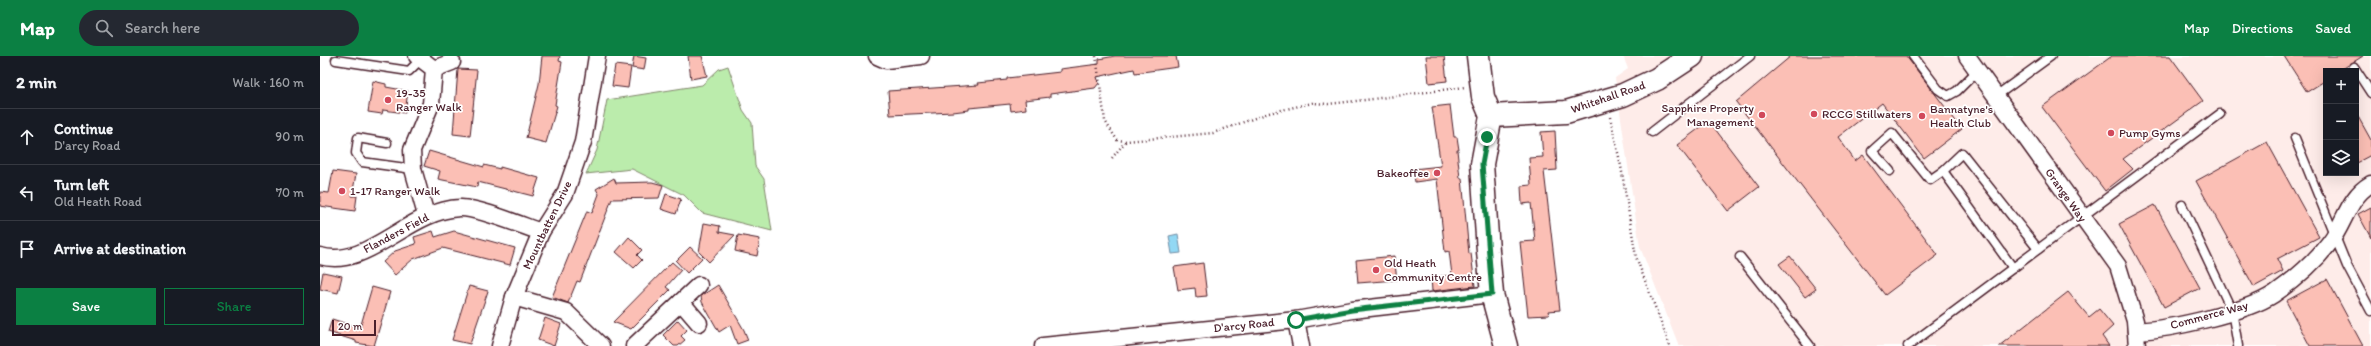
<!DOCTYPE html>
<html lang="en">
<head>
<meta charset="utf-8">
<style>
	body { margin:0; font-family:Itim,sans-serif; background:#242831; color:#f1f3f6 }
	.controls { position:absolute; right:12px; top:12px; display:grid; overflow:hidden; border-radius:0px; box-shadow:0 4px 16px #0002 }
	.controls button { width:36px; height:36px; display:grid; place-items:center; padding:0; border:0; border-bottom:1px solid #363941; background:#171b24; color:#f1f3f6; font:20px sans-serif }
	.scale { position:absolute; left:12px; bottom:10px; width:44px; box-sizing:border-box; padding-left:4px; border:2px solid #4a1f2b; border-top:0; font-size:11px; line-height:14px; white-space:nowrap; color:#4a1f2b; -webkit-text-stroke:3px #fff; paint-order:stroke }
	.stop { position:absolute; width:12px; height:12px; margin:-9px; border:3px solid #0b8043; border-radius:50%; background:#fff }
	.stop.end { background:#0b8043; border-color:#fff; box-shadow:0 1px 4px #0008 }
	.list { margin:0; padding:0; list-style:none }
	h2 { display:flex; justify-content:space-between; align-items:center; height:52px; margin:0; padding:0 16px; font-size:17px }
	h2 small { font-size:13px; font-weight:400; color:#9ea1a6 }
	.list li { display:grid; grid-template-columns:26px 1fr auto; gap:12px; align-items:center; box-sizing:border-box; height:56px; padding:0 16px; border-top:1px solid #363941 }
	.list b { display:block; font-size:15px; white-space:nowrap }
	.list p { margin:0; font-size:13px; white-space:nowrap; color:#9ea1a6 }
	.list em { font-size:13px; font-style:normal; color:#9ea1a6 }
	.actions { display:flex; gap:8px; padding:12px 16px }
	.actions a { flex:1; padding:9px 0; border:1px solid #0b8043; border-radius:0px; text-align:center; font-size:14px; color:#0b8043 }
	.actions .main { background:#0b8043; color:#fff }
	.icon { flex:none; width:22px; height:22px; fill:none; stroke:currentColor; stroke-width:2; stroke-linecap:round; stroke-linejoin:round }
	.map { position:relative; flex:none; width:2051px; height:290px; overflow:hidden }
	header { display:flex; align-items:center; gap:24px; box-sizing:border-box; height:56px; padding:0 20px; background:#0b8043; color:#fff }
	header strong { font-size:19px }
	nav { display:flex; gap:22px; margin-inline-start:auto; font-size:14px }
	.search { width:280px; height:36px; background:#242831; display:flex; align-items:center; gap:10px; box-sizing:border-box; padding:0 14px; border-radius:22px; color:#9ea1a6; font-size:15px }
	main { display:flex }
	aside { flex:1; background:#171b24 }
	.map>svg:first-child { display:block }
	.built { fill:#feece9; fill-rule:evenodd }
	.green { fill:#bbecac; stroke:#82866c }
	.water { fill:#92d8f4; stroke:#758ea4 }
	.building { fill:#fbbfb5; stroke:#4a1f2b }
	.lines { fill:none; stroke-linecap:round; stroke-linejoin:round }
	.lane-casing { stroke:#4a1f2b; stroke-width:11 }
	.street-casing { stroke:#4a1f2b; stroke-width:19 }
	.secondary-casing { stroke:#4a1f2b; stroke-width:25 }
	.path { stroke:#4a1f2b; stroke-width:2.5; stroke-dasharray:1 3; stroke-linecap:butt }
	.lane { stroke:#fff; stroke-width:8 }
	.street { stroke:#fff; stroke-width:16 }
	.secondary { stroke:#fff; stroke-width:22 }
	.route { stroke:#0b8043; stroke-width:5 }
	.poi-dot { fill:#d1495b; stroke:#fff; stroke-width:1.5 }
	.labels { text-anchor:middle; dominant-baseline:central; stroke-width:3.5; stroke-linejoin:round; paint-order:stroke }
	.poi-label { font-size:12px; fill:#4a1f2b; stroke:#fff; text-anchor:start }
	.street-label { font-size:12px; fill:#4a1f2b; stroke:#fff }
</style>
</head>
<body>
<header>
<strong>Map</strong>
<div class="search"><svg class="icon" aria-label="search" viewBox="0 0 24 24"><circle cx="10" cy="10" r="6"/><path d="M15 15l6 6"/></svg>Search here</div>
<nav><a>Map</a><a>Directions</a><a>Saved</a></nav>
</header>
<main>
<aside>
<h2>2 min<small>Walk · 160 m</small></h2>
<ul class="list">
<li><svg class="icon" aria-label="ahead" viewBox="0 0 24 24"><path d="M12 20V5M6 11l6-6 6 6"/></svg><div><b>Continue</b><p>D'arcy Road</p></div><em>90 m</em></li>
<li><svg class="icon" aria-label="left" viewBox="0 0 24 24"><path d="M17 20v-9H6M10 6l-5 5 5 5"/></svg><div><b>Turn left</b><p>Old Heath Road</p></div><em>70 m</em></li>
<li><svg class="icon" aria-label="arrive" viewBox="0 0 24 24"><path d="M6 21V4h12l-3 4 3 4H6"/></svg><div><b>Arrive at destination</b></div></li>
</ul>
<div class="actions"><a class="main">Save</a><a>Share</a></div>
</aside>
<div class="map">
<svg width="2051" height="290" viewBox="0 0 2051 290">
	<rect width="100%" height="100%" fill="#fff"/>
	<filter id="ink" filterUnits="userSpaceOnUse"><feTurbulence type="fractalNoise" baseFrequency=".025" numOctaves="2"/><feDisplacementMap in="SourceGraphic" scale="8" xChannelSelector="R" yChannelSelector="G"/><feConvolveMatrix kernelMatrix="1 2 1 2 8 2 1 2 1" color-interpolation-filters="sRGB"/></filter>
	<g filter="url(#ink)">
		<path class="built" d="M1303,0H2051V290H1359L1320,191L1295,22L1308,13ZM2006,15H2036V117H2006Z"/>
		<path class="green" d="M408,10L423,54L432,67L435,110L444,123L452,175L382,157L364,139L312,113L266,118L277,94L287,44L382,29L399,13Z"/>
		<path class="water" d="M858,178L861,197L852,198L849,180Z"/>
		<g class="building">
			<path d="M222,0H240L239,5L242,6L235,49L237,50L226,87L206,82L219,28Z"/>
			<path d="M314,0L326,2L324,14L312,12Z"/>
			<path d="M368,0H382L387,20L371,23Z"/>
			<path d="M795,0H856L858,11L815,17L814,13L777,21L779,27L775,32L730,38V41L705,44L706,53L691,55L690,48L649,52V54L633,56L570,59L568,35L659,29L658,27L687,24V22L740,16V13L779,8V3Z"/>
			<path d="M1106,0H1124L1127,25L1109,27Z"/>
			<path d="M1471,0H1586L1642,73L1604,102L1562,47L1518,81L1535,105L1543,99L1618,199L1565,239L1416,46Z"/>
			<path d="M1792,0H1850L1883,45L1803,103L1813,113L1785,135L1722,51Z"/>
			<path d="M1964,0H2043L2019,15H2006V24L1987,36Z"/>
			<path d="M295,9L311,11L308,32L292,30Z"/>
			<path d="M138,13L157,14L150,80L133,78Z"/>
			<path d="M53,25L66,28V31L88,35L85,57L63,54L62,58L48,56Z"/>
			<path d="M1130,49L1134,81H1137L1139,94H1137L1140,122H1142L1149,198L1151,197L1155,230L1112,235L1111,221L1132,219L1129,195L1125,196L1117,123L1095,126L1093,113L1121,110L1112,51Z"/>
			<path d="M2036,57L2051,84V99L2036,107Z"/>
			<path d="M1389,65L1439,131L1408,155L1357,89Z"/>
			<path d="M1235,75L1237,114L1224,115L1240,254L1228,255L1229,259L1208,260L1200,186L1215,185L1211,147L1202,148L1201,130L1211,129L1209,102L1223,101L1221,76Z"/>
			<path d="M1947,86L1999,181L1957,203L1963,215L1934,231L1876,125Z"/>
			<path d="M109,95L164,111V109L180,113V111L219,122L213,140L158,126L157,131L118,123L120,115L104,110Z"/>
			<path d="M13,115L36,118L32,140H37L35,155L0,150V136L9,137Z"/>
			<path d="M294,122L296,127L332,126L343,129L339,142L292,143L260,226L257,225L248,247L232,241L267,155L272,157L279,138L276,133Z"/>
			<path d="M346,138L361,143L356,158L341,153Z"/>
			<path d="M1835,149L1880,232L1844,251L1799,168Z"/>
			<path d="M2051,151V182L2038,158Z"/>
			<path d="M384,167L400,170L399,176L415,179L389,206L379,196Z"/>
			<path d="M113,175L115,181L134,175L195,192L190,209L123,192L93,203L75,219L63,206L75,195L96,188L94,181Z"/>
			<path d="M418,179L440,183L437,200L415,195Z"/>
			<path d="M309,181L322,194L317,199L322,204L314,212L296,196Z"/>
			<path d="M370,191L382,202L367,217L356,205Z"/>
			<path d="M1074,200L1077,224L1038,227L1036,204Z"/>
			<path d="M1470,200L1496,233L1485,241L1459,208Z"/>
			<path d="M352,206L361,214L346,231L350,234L311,273L293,266Z"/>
			<path d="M883,207L887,240L876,241L875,232L858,234L854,211Z"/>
			<path d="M3,216L22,220L18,237L0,233Z"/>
			<path d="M2007,223L2043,290H1990L1966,245Z"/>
			<path d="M398,229L424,274L428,284L417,288L410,269L399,276L382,246L381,240Z"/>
			<path d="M149,230L168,235L150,288L132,284Z"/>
			<path d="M52,231L70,236L54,290L36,287V285L8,276L12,263L40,272Z"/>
			<path d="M1748,236L1769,261L1779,253L1793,270L1782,280L1789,290H1679Z"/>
			<path d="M225,262L241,268L234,290L218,284Z"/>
			<path d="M358,264L367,274L361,280L365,284L358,290H354L343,279Z"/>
		</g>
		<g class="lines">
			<defs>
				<g id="lane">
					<path d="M1593,0L1618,33L1628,40L1637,35L1658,14"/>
					<path d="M16,4L89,15L101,3"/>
					<path d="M2034,11L2051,37"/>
					<path d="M1676,40L1731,0"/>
					<path d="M1332,76L1430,0"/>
					<path d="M1975,82L2027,210L2051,255"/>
					<path d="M67,87L38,82L36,97L42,106L93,113"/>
					<path d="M1570,115L1552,95L1572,77L1610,124L1623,115L1693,212"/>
					<path d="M1623,115L1642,97L1718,193"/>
					<path d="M1862,149L1912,255L1918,290"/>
					<path d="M1420,201L1490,290"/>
					<path d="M1588,290L1900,58"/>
				</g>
				<g id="street">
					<path d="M97,0L114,13L111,48L92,94L93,113L106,159"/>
					<path d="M557,0L566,4L601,0"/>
					<path d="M1647,0L1798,210L1815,265L1817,290"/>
					<path d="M114,13L132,6"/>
					<path d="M0,200C48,214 88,154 140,152C157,151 203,170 221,176"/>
					<path d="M194,241L246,256L281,290"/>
					<path d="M361,246L379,267"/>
					<path d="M976,264L981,290"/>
					<path d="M1816,275C1851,273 1925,257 1954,238C1974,224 1995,206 2010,186C2025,167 2028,141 2051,128"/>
					<path d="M180,290L194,241L221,176L245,138L263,86L277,0"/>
					<path d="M314,290L379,229"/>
					<path d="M723,290L976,264L1032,254L1172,238"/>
				</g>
				<g id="secondary">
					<path d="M1158,0L1163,41L1171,60L1162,108L1168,195L1172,238L1186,290"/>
					<path d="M1171,60L1246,56L1303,39L1337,23L1372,0"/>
				</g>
			</defs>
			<use href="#lane" class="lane-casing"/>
			<use href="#street" class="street-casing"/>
			<use href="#secondary" class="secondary-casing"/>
			<g class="path">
				<path d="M776,0L785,65L797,84L807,85L893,77L949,57L992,47L1008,48L1045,44L1145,31"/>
				<path d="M1290,61L1301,110L1316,201L1350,290"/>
				<path d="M792,102L806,85"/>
			</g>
			<use href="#lane" class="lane"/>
			<use href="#street" class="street"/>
			<use href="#secondary" class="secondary"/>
		</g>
	</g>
	<g class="lines" filter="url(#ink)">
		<path class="route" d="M976,264L1032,254L1172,238L1162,108L1167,81"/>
	</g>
	<g class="poi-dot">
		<circle cx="68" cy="44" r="4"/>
		<circle cx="1494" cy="58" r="4"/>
		<circle cx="1442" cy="59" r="4"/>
		<circle cx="1602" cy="60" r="4"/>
		<circle cx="1791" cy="77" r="4"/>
		<circle cx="1117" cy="117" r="4"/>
		<circle cx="22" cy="135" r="4"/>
		<circle cx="1056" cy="214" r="4"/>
	</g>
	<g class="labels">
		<g class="poi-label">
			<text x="76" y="37">19-35<tspan x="76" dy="14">Ranger Walk</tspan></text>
			<text x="1434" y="52" text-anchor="end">Sapphire Property<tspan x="1434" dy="14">Management</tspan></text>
			<text x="1610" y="53">Bannatyne's<tspan x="1610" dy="14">Health Club</tspan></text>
			<text x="1502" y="58">RCCG Stillwaters</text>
			<text x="1799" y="77">Pump Gyms</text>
			<text x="1109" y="117" text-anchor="end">Bakeoffee</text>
			<text x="30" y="135">1-17 Ranger Walk</text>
			<text x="1064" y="207">Old Heath<tspan x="1064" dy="14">Community Centre</tspan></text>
		</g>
		<g class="street-label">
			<text transform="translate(1288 41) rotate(-19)">Whitehall Road</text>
			<text transform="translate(1746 139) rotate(55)">Grange Way</text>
			<text transform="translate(227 169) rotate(-64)">Mountbatten Drive</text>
			<text transform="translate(76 177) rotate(-28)">Flanders Field</text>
			<text transform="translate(1889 259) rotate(-15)">Commerce Way</text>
			<text transform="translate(924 269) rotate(-6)">D'arcy Road</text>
		</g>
	</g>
</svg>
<div class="controls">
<button>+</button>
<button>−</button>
<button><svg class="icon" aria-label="layers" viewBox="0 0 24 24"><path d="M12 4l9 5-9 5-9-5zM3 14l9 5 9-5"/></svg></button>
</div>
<div class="scale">20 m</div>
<div class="stop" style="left:976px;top:264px"></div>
<div class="stop end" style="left:1167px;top:81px"></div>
</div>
</main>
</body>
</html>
